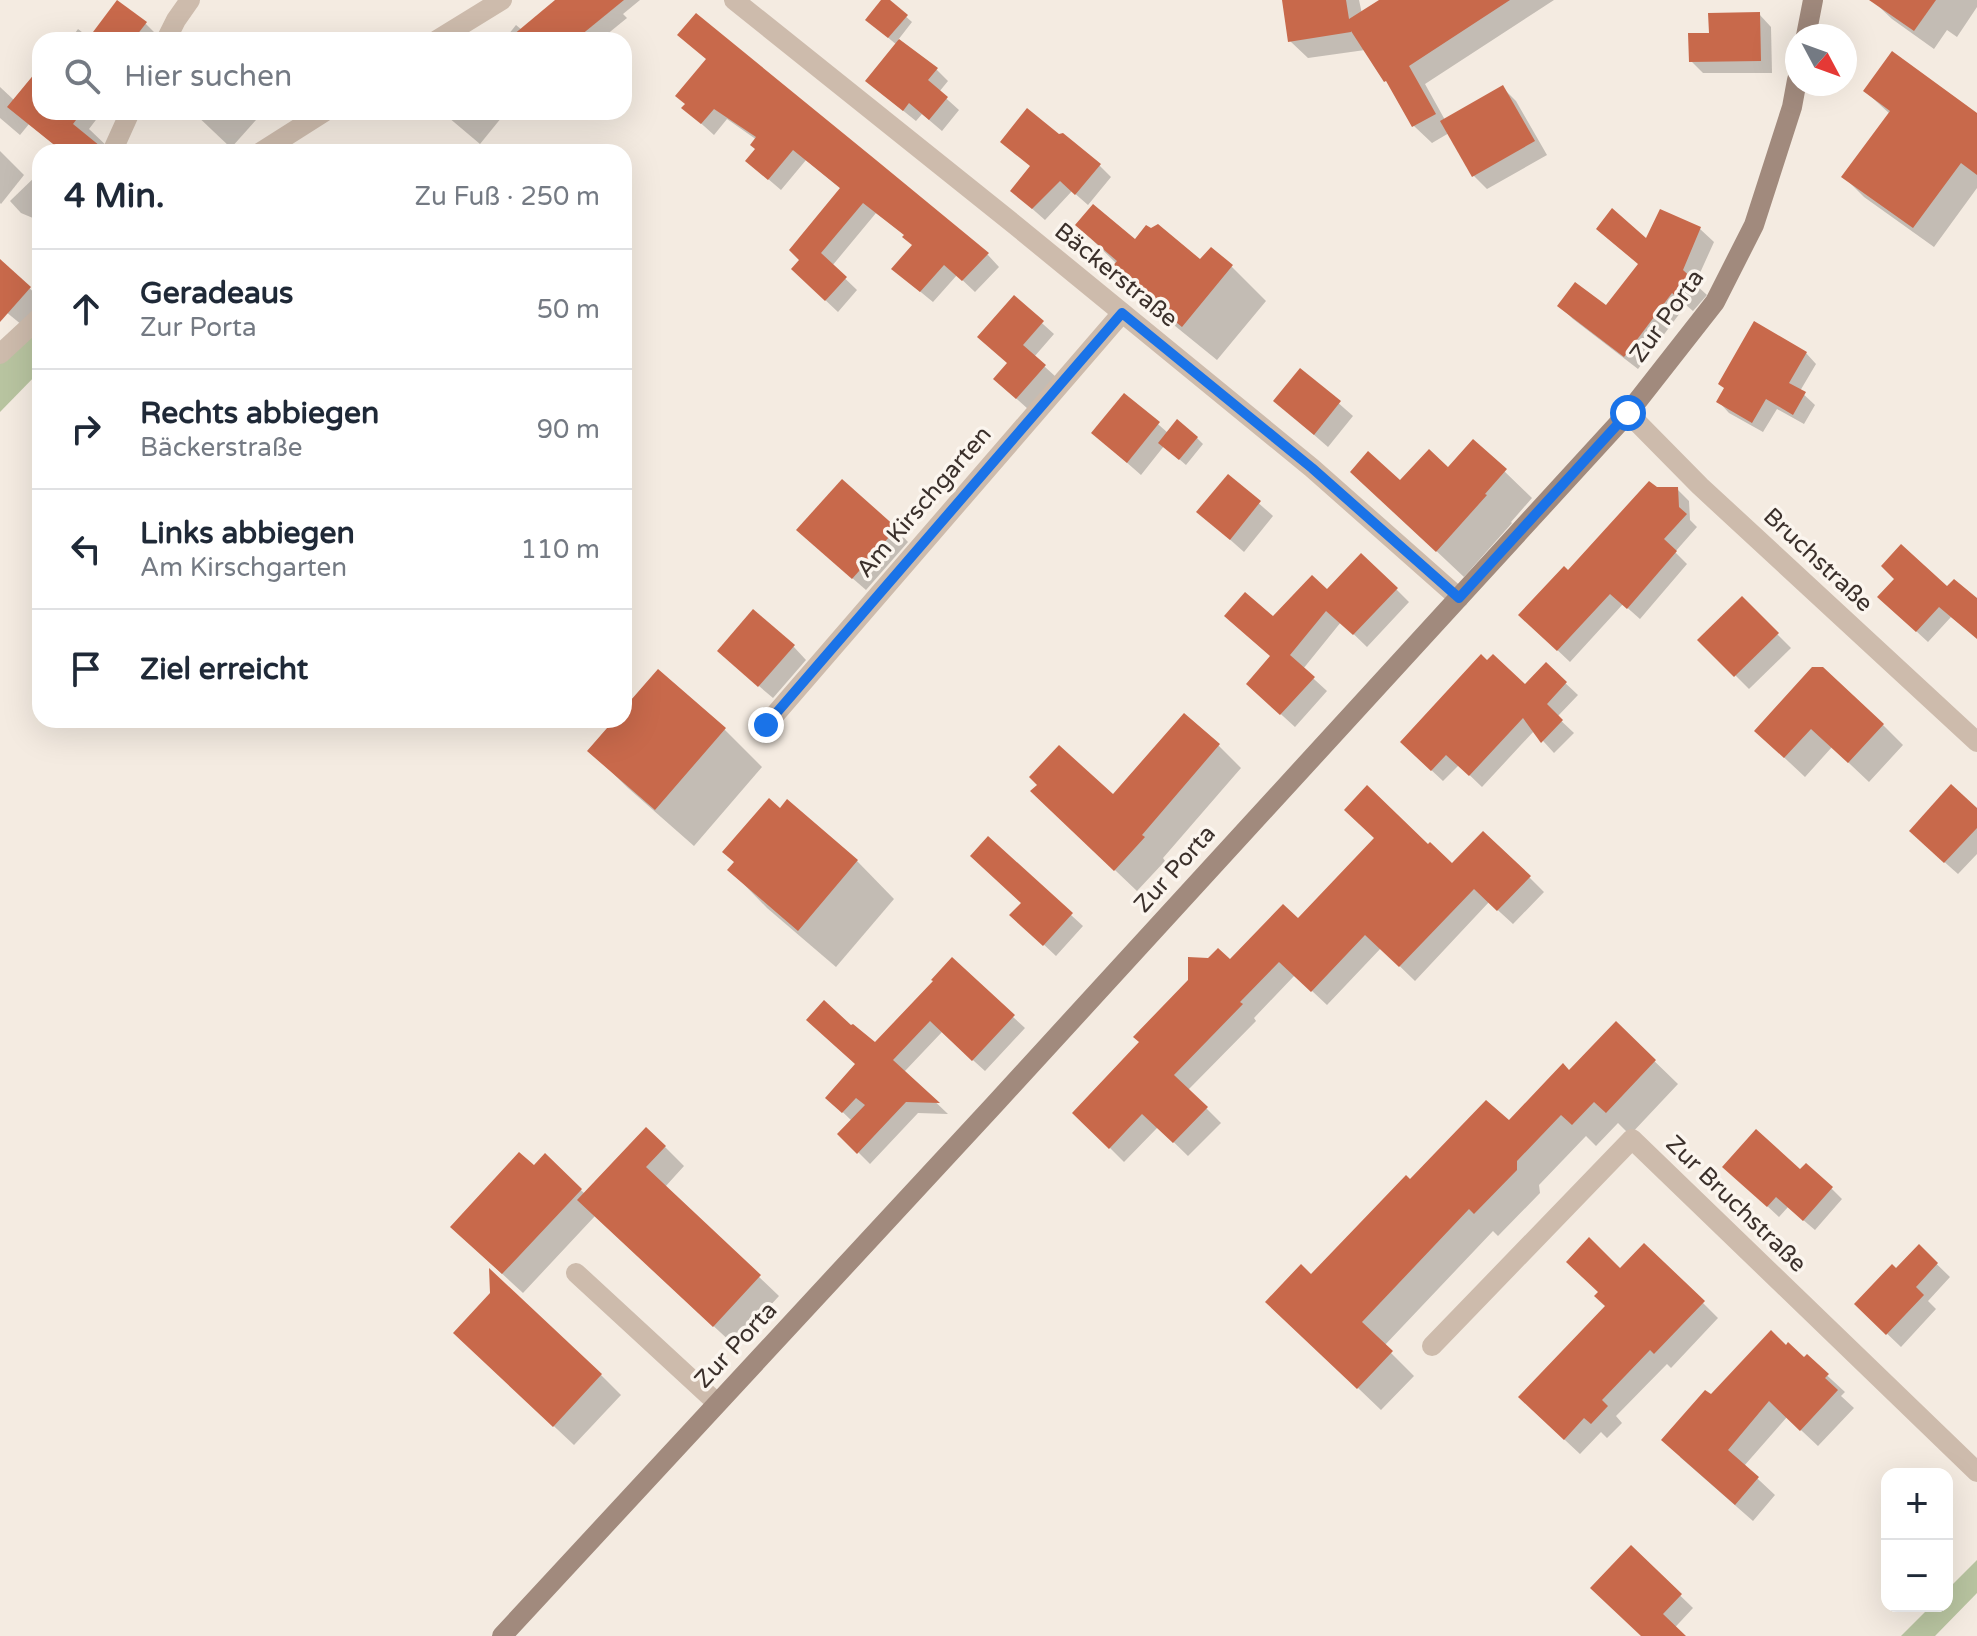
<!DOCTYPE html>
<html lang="de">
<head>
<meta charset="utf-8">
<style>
	body { margin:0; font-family:"Varela Round",sans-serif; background:#f2f2f3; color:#1f2937 }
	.controls { position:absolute; right:24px; bottom:24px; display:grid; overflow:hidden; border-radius:16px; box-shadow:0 8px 32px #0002 }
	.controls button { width:72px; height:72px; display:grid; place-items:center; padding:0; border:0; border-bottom:2px solid #e0e1e3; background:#fff; color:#1f2937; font:40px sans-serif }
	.compass { position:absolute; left:1785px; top:24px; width:72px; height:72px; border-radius:50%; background:#fff; box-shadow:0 8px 32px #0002; rotate:131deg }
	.stop { position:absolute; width:24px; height:24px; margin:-18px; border:6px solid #1a73e8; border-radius:50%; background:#fff }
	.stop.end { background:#1a73e8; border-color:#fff; box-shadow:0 2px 8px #0008 }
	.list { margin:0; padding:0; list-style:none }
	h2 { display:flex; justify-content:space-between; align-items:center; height:104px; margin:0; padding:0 32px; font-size:34px }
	h2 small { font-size:26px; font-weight:400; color:#747a83 }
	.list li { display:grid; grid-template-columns:52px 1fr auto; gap:24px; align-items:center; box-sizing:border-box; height:120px; padding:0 32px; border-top:2px solid #e0e1e3 }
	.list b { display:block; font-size:30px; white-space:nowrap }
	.list p { margin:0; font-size:26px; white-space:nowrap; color:#747a83 }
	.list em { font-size:26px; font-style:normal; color:#747a83 }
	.icon { flex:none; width:44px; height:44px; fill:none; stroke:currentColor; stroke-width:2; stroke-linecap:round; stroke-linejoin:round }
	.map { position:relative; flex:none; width:1977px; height:1636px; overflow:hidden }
	.search { position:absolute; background:#fff; box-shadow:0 8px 32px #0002; left:32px; top:32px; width:600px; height:88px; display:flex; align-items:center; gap:20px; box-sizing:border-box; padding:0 28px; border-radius:24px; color:#747a83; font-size:30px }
	.panel { position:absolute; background:#fff; box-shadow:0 8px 32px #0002; left:32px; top:144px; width:600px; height:584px; border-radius:24px }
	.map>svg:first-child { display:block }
	.green { fill:#b8c4a0 }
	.shadow { fill:#0003 }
	.building { fill:#c8694b }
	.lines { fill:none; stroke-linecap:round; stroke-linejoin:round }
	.street { stroke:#cdbbac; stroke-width:20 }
	.secondary { stroke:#a18a7d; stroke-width:20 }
	.route { stroke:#1a73e8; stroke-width:10 }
	.labels { text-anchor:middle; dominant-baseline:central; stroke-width:7; stroke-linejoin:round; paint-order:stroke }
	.street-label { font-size:24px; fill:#3b302b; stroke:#fbf5ee }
</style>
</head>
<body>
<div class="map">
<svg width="1977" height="1636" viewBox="0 0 1977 1636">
	<rect width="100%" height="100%" fill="#f4ebe1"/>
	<g class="green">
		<path d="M40,313V371L0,412V353Z"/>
		<path d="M1977,1560V1593L1935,1636H1901L1931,1606H1947V1590Z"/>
	</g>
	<g class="shadow">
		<path d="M558,0H640L623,14L627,18L600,40H504L516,25L522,30Z"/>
		<path d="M884,0H887L912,22L898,40L936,69L948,81L939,92L959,110L942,131L922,114L916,121L880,92L897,45L874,26Z"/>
		<path d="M1284,0H1359L1362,14L1383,0H1554L1425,84L1445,120L1503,88L1516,101L1547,155L1487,189L1474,176L1449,133L1432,143L1414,126L1392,87L1365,50L1308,58L1290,41Z"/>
		<path d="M1872,0H1977V7L1957,37L1947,30L1934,49L1892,19Z"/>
		<path d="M1759,14L1771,27L1772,73H1703L1691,61L1711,35Z"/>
		<path d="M696,15L988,255L999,267L975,292L957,275L933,302L906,280L914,246L906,236L876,213L832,266L857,290L838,312L805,281L802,260L841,189L806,160L781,190L760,172L757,140L727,119L714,135L684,108L708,60Z"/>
		<path d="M145,23L157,35L154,40H70L78,29L91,39Z"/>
		<path d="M40,70V112H102L89,129L111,150L109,152H60L62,151L29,124L20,135L0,118V87L15,101Z"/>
		<path d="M1865,91L1977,115V188L1934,247L1864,197L1844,177L1890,114Z"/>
		<path d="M193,112H263L231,148Z"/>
		<path d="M442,112H506L480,144Z"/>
		<path d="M366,145L374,152H360Z"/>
		<path d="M0,151L24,175L1,204L0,203Z"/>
		<path d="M1099,165L1111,177L1088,205L1072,191L1045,220L1012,191Z"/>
		<path d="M40,172V221L21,213L10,201Z"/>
		<path d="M1077,225L1201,262L1231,266L1266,301L1217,360L1148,304L1113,269L1117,264Z"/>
		<path d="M1700,229L1714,242L1695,284L1707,295L1693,311L1686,305L1638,369L1573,319L1560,306L1606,308L1640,265L1647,242Z"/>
		<path d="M0,261L40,298V305L22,325L0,307Z"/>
		<path d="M1014,298L1054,334L1034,357L1056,377L1028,409L1007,390Z"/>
		<path d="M1806,353L1816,364L1800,391L1815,405L1804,424L1777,409L1763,432L1729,413L1719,402Z"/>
		<path d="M1301,370L1353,416L1328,447L1275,401Z"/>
		<path d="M1125,395L1168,433L1197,438L1203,444L1186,465L1164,446L1141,475L1093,433Z"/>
		<path d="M1474,442L1532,498L1511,522L1512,523L1464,577L1380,498L1400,483L1449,470Z"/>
		<path d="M1228,476L1273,516L1244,552L1199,512Z"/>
		<path d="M1656,489H1677L1689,501L1690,520L1697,527L1675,552L1687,564L1640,619L1623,604L1570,662L1533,627Z"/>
		<path d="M896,529L908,542L866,590L812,543Z"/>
		<path d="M1396,589L1409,602L1367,647L1341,622L1303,669L1327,691L1295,727L1262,697L1272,657L1327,592Z"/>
		<path d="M1947,589L1977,601V638L1951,617L1928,642L1891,608Z"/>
		<path d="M1742,599L1791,648L1749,689L1700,640Z"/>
		<path d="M793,646L806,660L773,698L733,664Z"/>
		<path d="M1546,665L1578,695L1557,717L1574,733L1554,753L1534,731L1482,787L1459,765L1443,781L1414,754L1526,687Z"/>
		<path d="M624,711L724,729L762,767L694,846L628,788L590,751L616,720H624Z"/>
		<path d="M1184,716L1219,746L1241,768L1163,858L1165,861L1137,891L1055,813L1039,785L1113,797Z"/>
		<path d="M1883,725L1903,745L1869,782L1832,747L1805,777L1756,731Z"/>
		<path d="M787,802L857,861L894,899L836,967L767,908L730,870Z"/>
		<path d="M1977,811V854L1958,874L1924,844Z"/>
		<path d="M988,839L1083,926L1056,956L1012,915L1023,903Z"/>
		<path d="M1427,847L1452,865L1529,877L1544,892L1513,924L1489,902L1415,981L1381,948L1327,1005L1295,975L1254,1018L1256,1021L1188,1090L1221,1123L1188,1156L1158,1127L1124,1162L1075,1113L1230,962L1298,920Z"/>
		<path d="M936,982L1013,1017L1025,1028L985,1071L942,1032L904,1072L948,1114L918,1113L870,1164L840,1134L852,1121L828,1098L875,1045Z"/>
		<path d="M1616,1024L1678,1084L1630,1135L1618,1123L1596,1146L1586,1136L1539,1185L1540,1193L1498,1236L1493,1231L1384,1346L1414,1376L1381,1410L1291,1324L1311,1277L1411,1182L1509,1123L1569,1072Z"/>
		<path d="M665,1147L684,1166L665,1187L779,1296L734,1345L595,1216L523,1293L472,1246L545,1156L585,1194Z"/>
		<path d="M1800,1172L1831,1188L1842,1199L1815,1230L1788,1207L1779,1217L1736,1177Z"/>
		<path d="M1919,1247L1950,1277L1928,1301L1936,1309L1901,1347L1856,1304L1896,1271Z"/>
		<path d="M1620,1270L1703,1303L1718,1318L1671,1368L1667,1364L1616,1416L1622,1423L1607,1438L1601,1432L1580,1454L1536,1413L1607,1307Z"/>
		<path d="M1786,1347L1804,1360L1807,1357L1845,1392L1841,1396L1854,1408L1818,1446L1787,1417L1744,1466L1775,1495L1753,1521L1680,1457L1711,1397Z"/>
		<path d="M475,1352L601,1375L621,1395L574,1445Z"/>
		<path d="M1631,1548L1693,1608L1667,1636H1643Z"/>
	</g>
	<g class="building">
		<path d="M117,0L147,22L133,40H87Z"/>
		<path d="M555,0H624L575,40H507Z"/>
		<path d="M881,0H890L908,15L888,38L865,20Z"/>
		<path d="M1282,0H1346L1349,19L1379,0H1510L1409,66L1436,114L1412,127L1386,81L1384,82L1351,31V32L1288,42Z"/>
		<path d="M1869,0H1936L1914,31Z"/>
		<path d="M1760,12L1761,61L1689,62L1688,33H1709L1708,13Z"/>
		<path d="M696,13L876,160L989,253L962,281L944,265L920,292L891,269L912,245L902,237L904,235L863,203L821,253L847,277L825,301L791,269L799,260L789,250L840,188L793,150L768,180L745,161L755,149L750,145L756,137L714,109L701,124L681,108L685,104L675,96L706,59L677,35Z"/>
		<path d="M899,39L938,68L928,80L948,97L929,120L909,103L903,111L865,81Z"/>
		<path d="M1892,51L1977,113V175L1961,163L1913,228L1841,177L1890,111L1863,91Z"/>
		<path d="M40,67V112H82L73,124L100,146L99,152H63L7,107Z"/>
		<path d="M1503,85L1535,141L1472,177L1440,121Z"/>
		<path d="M1027,108L1059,134L1063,133L1101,164L1075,195L1060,181L1032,209L1010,191L1030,166L1000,142Z"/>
		<path d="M1093,204L1135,239L1146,225L1151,228L1158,224L1200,259L1211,247L1233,265L1182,327L1110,269L1117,261L1075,225Z"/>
		<path d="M1612,208L1646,238L1660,209L1701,227L1683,270L1695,281L1679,299L1672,293L1624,357L1557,306L1575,282L1606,305L1638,264L1596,229Z"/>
		<path d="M0,259L31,287L0,322Z"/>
		<path d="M1014,295L1044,321L1023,345L1046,365L1016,399L993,379L1007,363L977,337Z"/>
		<path d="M1754,321L1807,352L1789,383L1806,392L1793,415L1766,399L1752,423L1716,402L1724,388L1718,384Z"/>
		<path d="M1300,368L1341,401L1314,435L1273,401Z"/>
		<path d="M1124,393L1160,422L1127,463L1091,433Z"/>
		<path d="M1177,419L1198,437L1179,460L1158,443Z"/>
		<path d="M1473,439L1507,469L1485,494L1487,495L1436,552L1350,472L1368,451L1400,480L1429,449L1448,467Z"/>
		<path d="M1228,474L1261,501L1230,540L1196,512Z"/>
		<path d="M842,479L897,528L852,579L796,530Z"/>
		<path d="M1649,481L1657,487H1678L1679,507L1687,514L1664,539L1677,551L1627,609L1610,594L1557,651L1518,615L1564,566L1568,570Z"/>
		<path d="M1901,544L1947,586L1954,579L1977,598V639L1939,607L1916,632L1877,597L1894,579L1881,566Z"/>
		<path d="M1361,553L1398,588L1353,635L1326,611L1290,655L1315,677L1280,715L1246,684L1270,656L1224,616L1245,592L1273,616L1312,575L1327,589Z"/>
		<path d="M1742,596L1779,633L1734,677L1697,640Z"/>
		<path d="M753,609L795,645L758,687L717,651Z"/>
		<path d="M1481,654L1487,660L1493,654L1525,684L1546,662L1567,682L1547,704L1563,720L1541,743L1523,718L1469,776L1446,755L1431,771L1400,742Z"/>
		<path d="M1812,667H1823L1884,724L1848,763L1811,729L1784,758L1754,731Z"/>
		<path d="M658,669L726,728L655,810L587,751L614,720H624V708Z"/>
		<path d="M1184,713L1220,744L1142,835L1145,837L1114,871L1030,791L1037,785L1029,777L1059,745L1113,794Z"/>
		<path d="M1951,784L1977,808V828L1944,863L1909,831Z"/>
		<path d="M1367,785L1428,844L1430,842L1452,863L1483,831L1531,876L1497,911L1474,889L1399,967L1365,935L1311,992L1279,962L1240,1002L1243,1004L1174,1075L1208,1107L1173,1143L1142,1114L1109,1149L1072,1113L1139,1042L1133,1037L1188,980V957L1208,958L1218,948L1230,959L1283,904L1298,918L1374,838L1344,810Z"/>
		<path d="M769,798L780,808L787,799L858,860L798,931L727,870L734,862L722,852Z"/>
		<path d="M988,836L1073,913L1043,946L1009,915L1021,903L970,856Z"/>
		<path d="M952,957L1015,1015L972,1061L930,1021L893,1060L940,1103L906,1102L857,1154L837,1134L865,1105L856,1098L842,1113L825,1098L855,1064L806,1020L824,1000L851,1025L853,1024L875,1042L933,981L931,980Z"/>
		<path d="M1616,1021L1656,1060L1606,1113L1594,1102L1572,1125L1561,1115L1517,1161V1170L1474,1214L1469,1209L1362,1322L1393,1351L1357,1389L1265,1302L1301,1264L1311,1274L1406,1175L1410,1179L1486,1100L1509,1120L1563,1063L1569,1070Z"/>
		<path d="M646,1127L666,1146L646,1167L761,1275L713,1327L577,1200Z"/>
		<path d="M1756,1129L1800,1169L1806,1163L1833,1187L1803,1221L1776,1197L1767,1207L1722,1167Z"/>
		<path d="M519,1152L534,1165L545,1153L582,1189L502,1274L450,1227Z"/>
		<path d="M1589,1237L1620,1268L1644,1243L1705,1301L1654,1354L1650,1350L1602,1400L1608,1406L1591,1424L1584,1418L1564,1440L1518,1397L1605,1306L1594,1296L1598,1292L1566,1262Z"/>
		<path d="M1919,1244L1938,1263L1916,1287L1924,1295L1886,1335L1854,1304L1892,1264L1896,1268Z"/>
		<path d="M489,1268L602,1374L553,1427L453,1333L490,1293Z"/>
		<path d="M1771,1330L1786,1345L1788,1342L1804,1357L1807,1354L1829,1374L1825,1378L1838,1390L1800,1431L1769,1401L1728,1450L1759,1477L1735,1505L1661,1440L1705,1390L1711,1394Z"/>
		<path d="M1631,1545L1682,1594L1663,1614L1686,1636H1641L1590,1588Z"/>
	</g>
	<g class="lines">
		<g class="street">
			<path d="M734,0L1015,225L1312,468L1459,598"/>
			<path d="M166,40L176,20L190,0"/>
			<path d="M437,40L502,0"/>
			<path d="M112,152L130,112"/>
			<path d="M261,152L324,112"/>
			<path d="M0,354L40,317"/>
			<path d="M1628,413L1700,486L1977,742"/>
			<path d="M766,725L1122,313"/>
			<path d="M576,1273L717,1403"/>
			<path d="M1432,1346L1632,1139L1977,1472"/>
		</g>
		<g class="secondary">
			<path d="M1806,36L1813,0"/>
			<path d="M502,1636L994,1105L1628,413L1715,302L1754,225L1792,107L1797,80"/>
		</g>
	</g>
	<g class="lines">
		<path class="route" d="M766,725L1122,313L1312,468L1459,598L1628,413"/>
	</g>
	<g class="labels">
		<g class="street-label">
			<text transform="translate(1116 275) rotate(39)">Bäckerstraße</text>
			<text transform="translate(1667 316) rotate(-54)">Zur Porta</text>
			<text transform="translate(924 502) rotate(-49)">Am Kirschgarten</text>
			<text transform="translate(1818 560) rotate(43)">Bruchstraße</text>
			<text transform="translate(1175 869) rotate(-48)">Zur Porta</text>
			<text transform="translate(1736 1204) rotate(44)">Zur Bruchstraße</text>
			<text transform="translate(736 1345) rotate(-47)">Zur Porta</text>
		</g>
	</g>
</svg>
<div class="controls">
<button>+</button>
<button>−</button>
</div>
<svg class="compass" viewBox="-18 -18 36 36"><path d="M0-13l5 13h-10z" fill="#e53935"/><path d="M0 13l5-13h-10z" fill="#747a83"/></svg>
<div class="stop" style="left:1628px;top:413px"></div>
<div class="stop end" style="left:766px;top:725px"></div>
<div class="search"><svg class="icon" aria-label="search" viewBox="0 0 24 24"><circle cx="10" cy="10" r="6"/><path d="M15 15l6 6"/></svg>Hier suchen</div>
<section class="panel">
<h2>4 Min.<small>Zu Fuß · 250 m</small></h2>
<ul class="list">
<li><svg class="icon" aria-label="ahead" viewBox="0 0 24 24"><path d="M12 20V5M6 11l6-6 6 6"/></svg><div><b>Geradeaus</b><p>Zur Porta</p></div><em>50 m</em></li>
<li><svg class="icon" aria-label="right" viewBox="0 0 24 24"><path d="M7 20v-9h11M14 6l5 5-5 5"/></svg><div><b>Rechts abbiegen</b><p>Bäckerstraße</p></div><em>90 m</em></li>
<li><svg class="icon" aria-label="left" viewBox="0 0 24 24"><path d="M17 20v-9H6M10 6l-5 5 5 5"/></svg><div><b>Links abbiegen</b><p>Am Kirschgarten</p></div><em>110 m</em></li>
<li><svg class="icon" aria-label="arrive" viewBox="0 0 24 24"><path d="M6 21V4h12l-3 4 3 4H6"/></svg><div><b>Ziel erreicht</b></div></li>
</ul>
</section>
</div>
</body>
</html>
